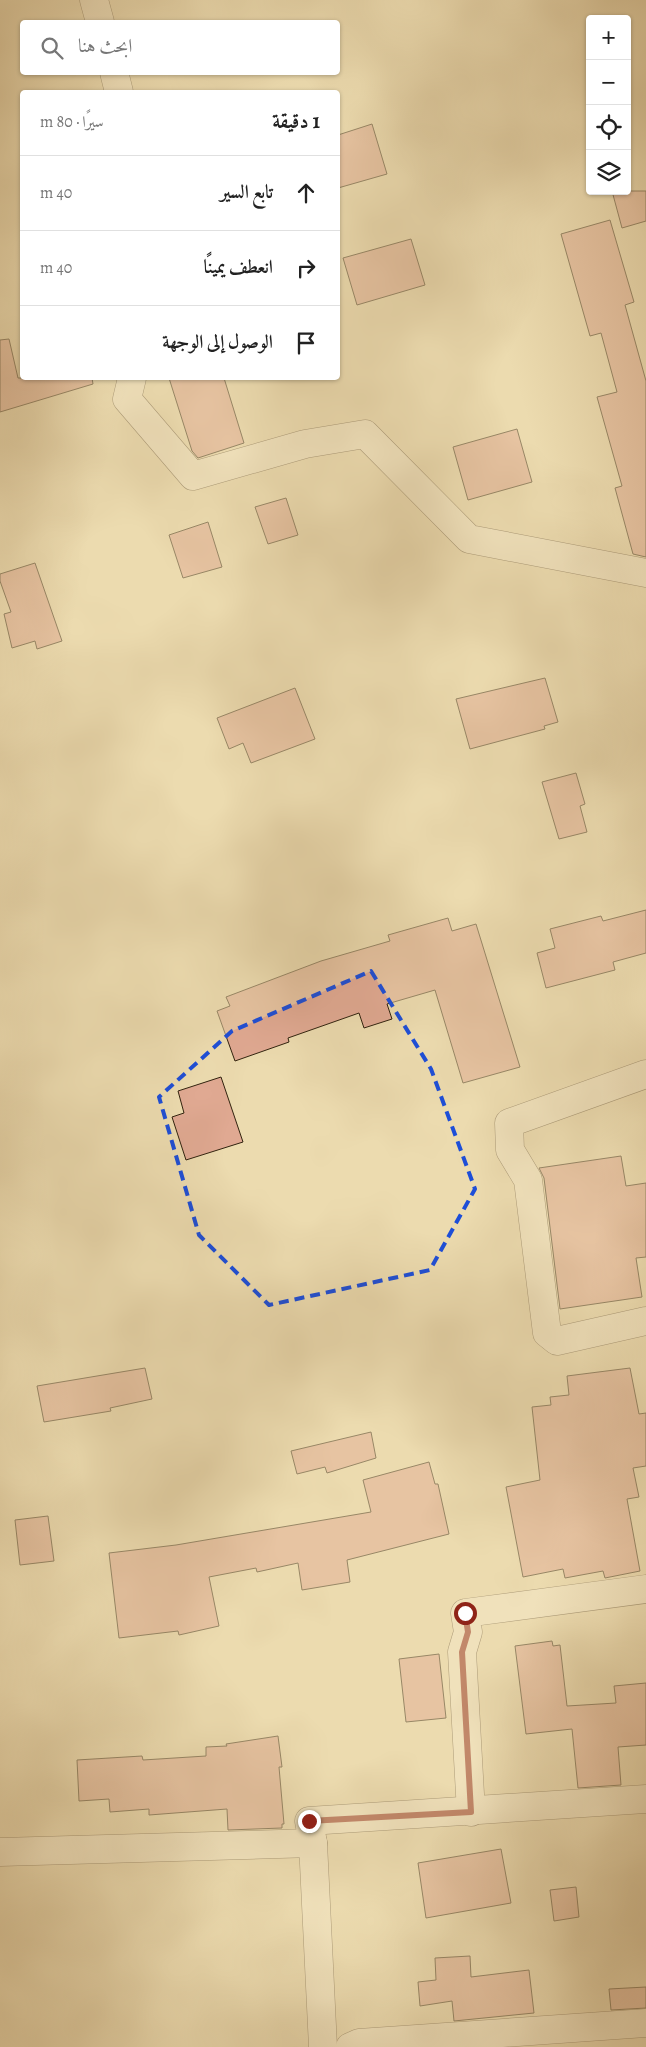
<!DOCTYPE html>
<html lang="ar">
<head>
<meta charset="utf-8">
<style>
	body { margin:0; font-family:Alegreya,Amiri,serif; background:#f6f6f6; color:#222; direction:rtl }
	.controls { position:absolute; right:15px; top:15px; display:grid; overflow:hidden; border-radius:5px; box-shadow:0 1px 4px #0004 }
	.controls button { width:45px; height:45px; display:grid; place-items:center; padding:0; border:0; border-bottom:1px solid #e0e0e0; background:#fff; color:#222; font:25px sans-serif }
	.stop { position:absolute; width:15px; height:15px; margin:-11px; border:4px solid #8f2418; border-radius:50%; background:#fff }
	.stop.end { background:#8f2418; border-color:#fff; box-shadow:0 1px 5px #0008 }
	.list { margin:0; padding:0; list-style:none }
	h2 { display:flex; justify-content:space-between; align-items:center; height:65px; margin:0; padding:0 20px; font-size:21px }
	h2 small { font-size:16px; font-weight:400; color:#767676 }
	.list li { display:grid; grid-template-columns:32px 1fr auto; gap:15px; align-items:center; box-sizing:border-box; height:75px; padding:0 20px; border-top:1px solid #e0e0e0 }
	.list b { display:block; font-size:19px; white-space:nowrap }
	.list em { font-size:16px; font-style:normal; color:#767676 }
	.icon { flex:none; width:28px; height:28px; fill:none; stroke:currentColor; stroke-width:2; stroke-linecap:round; stroke-linejoin:round }
	.map { position:relative; flex:none; width:646px; height:2047px; overflow:hidden; direction:ltr }
	.search { position:absolute; background:#fff; box-shadow:0 1px 4px #0004; left:20px; top:20px; width:320px; height:55px; display:flex; align-items:center; gap:12px; box-sizing:border-box; padding:0 18px; border-radius:5px; color:#767676; font-size:19px }
	.panel { position:absolute; background:#fff; box-shadow:0 1px 4px #0004; left:20px; top:90px; width:320px; height:290px; border-radius:5px; direction:rtl }
	.map>svg:first-child { display:block }
	.building { fill:#e0a992; stroke:#31230f }
	.lines { fill:none; stroke-linecap:round; stroke-linejoin:round }
	.minor-casing { stroke:#605137; stroke-width:29 }
	.minor { stroke:#f3e8cb; stroke-width:28 }
	.route { stroke:#8f2418; stroke-width:6 }
	.marked { fill:none; stroke:#1d4ed8; stroke-width:4; stroke-dasharray:10 6; stroke-linejoin:round }
</style>
</head>
<body>
<div class="map">
<svg width="646" height="2047" viewBox="0 0 646 2047">
	<rect width="100%" height="100%" fill="#ecdbaf"/>
	<filter id="stains"><feTurbulence type="fractalNoise" baseFrequency=".004" numOctaves="4"/><feColorMatrix values="0 0 0 0 .2 0 0 0 0 .09 0 0 0 0 .02 0 0 0 .5 -.17"/></filter>
	<radialGradient id="worn" r=".72"><stop offset=".6" stop-color="#630" stop-opacity="0"/><stop offset="1" stop-color="#630" stop-opacity=".3"/></radialGradient>
	<g class="building">
		<path d="M372,124L387,174L338,188V135Z"/>
		<path d="M612,191H646V221L622,228Z"/>
		<path d="M610,220L634,302L625,305L646,381V557L633,554L615,488L622,486L597,397L617,392L601,333L590,336L561,234Z"/>
		<path d="M411,239L425,285L357,305L343,258Z"/>
		<path d="M9,339L18,378H92L93,384L0,412V340Z"/>
		<path d="M169,378H224L244,443L198,458L192,451Z"/>
		<path d="M517,429L532,482L468,500L453,447Z"/>
		<path d="M286,498L298,535L268,544L255,507Z"/>
		<path d="M208,522L222,567L183,578L169,535Z"/>
		<path d="M35,563L62,641L37,649L35,641L12,648L4,614L11,612L0,581V574Z"/>
		<path d="M545,678L558,722L544,726L545,729L470,749L456,699Z"/>
		<path d="M295,688L315,739L251,763L243,743L229,749L217,718Z"/>
		<path d="M576,773L585,804L580,806L587,832L559,839L542,782Z"/>
		<path d="M646,910V953L613,962L615,970L546,988L537,953L555,948L550,929L601,916L603,921Z"/>
		<path d="M448,918L452,931L476,924L520,1067L463,1083L435,990L387,1004L392,1019L364,1028L359,1013L288,1038L289,1042L235,1061L217,1011L230,1006L226,997L321,961L390,941L388,935Z"/>
		<path d="M221,1077L243,1142L186,1160L172,1117L184,1113L178,1091Z"/>
		<path d="M621,1156L626,1186L646,1183V1257L636,1258L642,1297L560,1309L544,1178L539,1168Z"/>
		<path d="M145,1368L152,1399L110,1408L111,1411L44,1422L37,1386Z"/>
		<path d="M630,1368L639,1414L646,1413V1466L633,1468L639,1497L627,1499L640,1571L605,1578L603,1571L565,1578L563,1569L523,1577L506,1487L540,1480L532,1407L551,1405L550,1397L569,1395L567,1376Z"/>
		<path d="M371,1432L376,1458L327,1473L325,1467L297,1474L291,1451Z"/>
		<path d="M429,1462L435,1484H438L449,1534L347,1560L350,1582L302,1590L298,1563L257,1572L256,1568L209,1577L219,1626L179,1635L178,1631L119,1638L109,1553L176,1545L371,1512L363,1480Z"/>
		<path d="M48,1516L54,1561L20,1565L15,1520Z"/>
		<path d="M552,1641L553,1646L560,1645L567,1706L616,1703L614,1686L646,1683V1745L618,1747L621,1785L578,1788L572,1729L526,1734L515,1646Z"/>
		<path d="M439,1654L446,1718L406,1722L399,1659Z"/>
		<path d="M278,1736L282,1767H279L284,1824H282V1828L228,1830L227,1809L149,1815V1809L110,1812L109,1799L79,1801L77,1760L142,1756L143,1760L206,1756V1747L227,1746L226,1744Z"/>
		<path d="M501,1849L511,1903L426,1918L418,1863Z"/>
		<path d="M576,1887L579,1917L554,1921L550,1890Z"/>
		<path d="M470,1956L471,1977L529,1970L534,2013L454,2021L452,2001L420,2006L418,1982L436,1980L435,1958Z"/>
		<path d="M646,1987V2008L611,2010L609,1989Z"/>
	</g>
	<g class="lines">
		<defs>
			<g id="minor">
				<path d="M94,0L100,22"/>
				<path d="M114,72L119,92"/>
				<path d="M132,378L127,399L193,476L305,444L365,434L469,539L646,573"/>
				<path d="M646,1074L509,1123L510,1150L528,1180L547,1333L557,1341L646,1321"/>
				<path d="M471,1812L462,1652L468,1632L465,1613L646,1589"/>
				<path d="M313,1843L323,2047"/>
				<path d="M0,1852L313,1843L309,1821L646,1799"/>
				<path d="M350,2047L359,2043L646,2023"/>
			</g>
		</defs>
		<use href="#minor" class="minor-casing"/>
		<use href="#minor" class="minor"/>
	</g>
	<g class="lines">
		<path class="route" d="M309,1821L471,1812L462,1652L468,1632L465,1613"/>
	</g>
	<path d="M0 0H646V2047H0ZM371,971L431,1069L475,1189L430,1270L269,1305L199,1235L159,1097L232,1031Z" fill="#ecdbaf" fill-opacity=".55" fill-rule="evenodd"/>
	<path class="marked" d="M371,971L431,1069L475,1189L430,1270L269,1305L199,1235L159,1097L232,1031Z"/>
	<rect width="100%" height="100%" filter="url(#stains)"/>
	<rect width="100%" height="100%" fill="url(#worn)"/>
</svg>
<div class="controls">
<button>+</button>
<button>−</button>
<button><svg class="icon" aria-label="locate" viewBox="0 0 24 24"><circle cx="12" cy="12" r="6"/><path d="M12 2v4M12 18v4M2 12h4M18 12h4"/></svg></button>
<button><svg class="icon" aria-label="layers" viewBox="0 0 24 24"><path d="M12 4l9 5-9 5-9-5zM3 14l9 5 9-5"/></svg></button>
</div>
<div class="stop" style="left:465px;top:1613px"></div>
<div class="stop end" style="left:309px;top:1821px"></div>
<div class="search"><svg class="icon" aria-label="search" viewBox="0 0 24 24"><circle cx="10" cy="10" r="6"/><path d="M15 15l6 6"/></svg>ابحث هنا</div>
<section class="panel">
<h2>1 دقيقة<small>سيرًا · 80 m</small></h2>
<ul class="list">
<li><svg class="icon" aria-label="ahead" viewBox="0 0 24 24"><path d="M12 20V5M6 11l6-6 6 6"/></svg><div><b>تابع السير</b></div><em>40 m</em></li>
<li><svg class="icon" aria-label="right" viewBox="0 0 24 24"><path d="M7 20v-9h11M14 6l5 5-5 5"/></svg><div><b>انعطف يمينًا</b></div><em>40 m</em></li>
<li><svg class="icon" aria-label="arrive" viewBox="0 0 24 24"><path d="M6 21V4h12l-3 4 3 4H6"/></svg><div><b>الوصول إلى الوجهة</b></div></li>
</ul>
</section>
</div>
</body>
</html>
